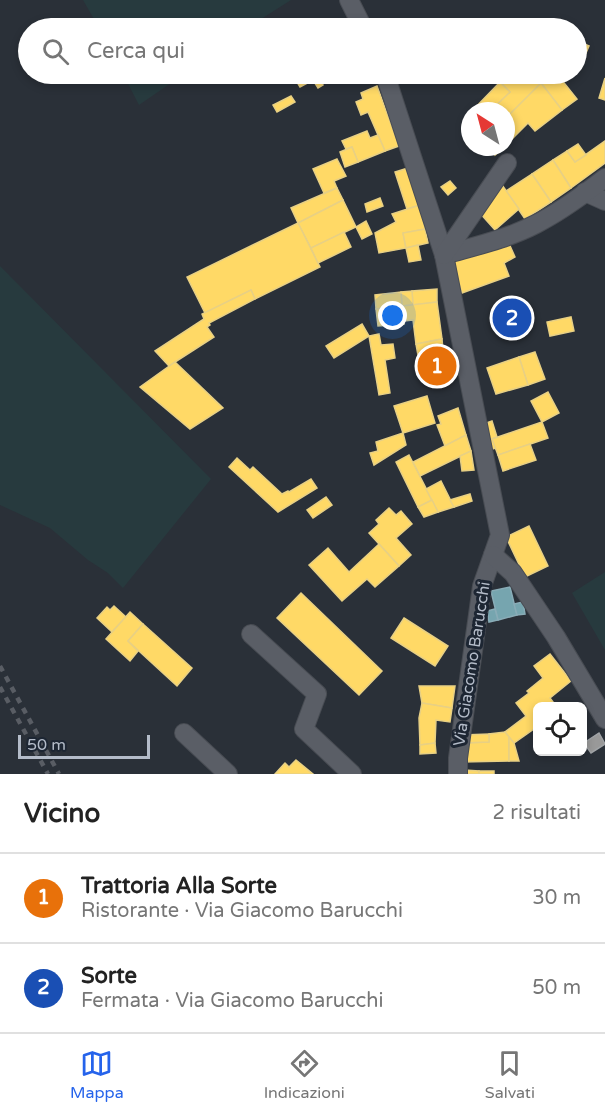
<!DOCTYPE html>
<html lang="it">
<head>
<meta charset="utf-8">
<style>
	body { margin:0; font-family:"Varela Round",sans-serif; background:#f6f6f6; color:#222 }
	.controls { position:absolute; right:18px; bottom:18px; display:grid; overflow:hidden; border-radius:9px; box-shadow:0 3px 9px #0003 }
	.controls button { width:54px; height:54px; display:grid; place-items:center; padding:0; border:0; border-bottom:2px solid #e0e0e0; background:#fff; color:#222; font:30px sans-serif }
	.compass { position:absolute; left:461px; top:102px; width:54px; height:54px; border-radius:50%; background:#fff; box-shadow:0 3px 9px #0003; rotate:324deg }
	.scale { position:absolute; left:18px; bottom:15px; width:132px; box-sizing:border-box; padding-left:6px; border:3px solid #b4bcc9; border-top:0; font-size:16px; line-height:21px; white-space:nowrap; color:#b4bcc9; -webkit-text-stroke:4px #1d2633; paint-order:stroke }
	.you { position:absolute; left:393px; top:316px; width:21px; height:21px; margin:-15px; border:4px solid #fff; border-radius:50%; background:#1a73e8; box-shadow:0 0 0 9px #1a73e833 }
	.badge { display:grid; place-items:center; width:39px; height:39px; border-radius:50%; background:#2563eb; color:#fff; font-size:20px; font-weight:700 }
	.pin { position:absolute; translate:-50% -50%; border:3px solid #fff; box-shadow:0 2px 6px #0006 }
	.list { margin:0; padding:0; list-style:none }
	h2 { display:flex; justify-content:space-between; align-items:center; height:78px; margin:0; padding:0 24px; font-size:26px }
	h2 small { font-size:20px; font-weight:400; color:#767676 }
	.list li { display:grid; grid-template-columns:39px 1fr auto; gap:18px; align-items:center; box-sizing:border-box; height:90px; padding:0 24px; border-top:2px solid #e0e0e0 }
	.list b { display:block; font-size:22px; white-space:nowrap }
	.list p { margin:0; font-size:20px; white-space:nowrap; color:#767676 }
	.list em { font-size:20px; font-style:normal; color:#767676 }
	.icon { flex:none; width:33px; height:33px; fill:none; stroke:currentColor; stroke-width:2; stroke-linecap:round; stroke-linejoin:round }
	.map { position:relative; flex:none; width:605px; height:774px; overflow:hidden }
	.search { position:absolute; background:#fff; box-shadow:0 3px 9px #0003; left:18px; right:18px; top:18px; height:66px; display:flex; align-items:center; gap:15px; box-sizing:border-box; padding:0 21px; border-radius:33px; color:#767676; font-size:22px }
	.sheet { height:258px; background:#fff }
	nav { display:flex; justify-content:space-around; align-items:center; box-sizing:border-box; height:84px; border-top:2px solid #e0e0e0; background:#fff; font-size:16px; color:#767676 }
	nav a { display:grid; justify-items:center; gap:3px }
	nav .on { color:#2563eb }
	.map>svg:first-child { display:block }
	.green { fill:#273a3e }
	.homes { fill:#ffd966; stroke:#e8d084; stroke-width:1.5 }
	.public { fill:#76a5af; stroke:#89acb7; stroke-width:1.5 }
	.industry { fill:#999; stroke:#a1a4a7; stroke-width:1.5 }
	.lines { fill:none; stroke-linecap:round; stroke-linejoin:round }
	.street-casing { stroke:#484c53; stroke-width:20 }
	.street { stroke:#5a5e66; stroke-width:18 }
	.rail { stroke:#595d64; stroke-width:4.5; stroke-dasharray:6 6; stroke-linecap:butt }
	.labels { text-anchor:middle; dominant-baseline:central; stroke-width:6; stroke-linejoin:round; paint-order:stroke }
	.street-label { font-size:16px; fill:#b4bcc9; stroke:#1d2633 }
</style>
</head>
<body>
<div class="map">
<svg width="605" height="774" viewBox="0 0 605 774">
	<rect width="100%" height="100%" fill="#2a3038"/>
	<g class="green">
		<path d="M83,0H291L247,28H99Z"/>
		<path d="M123,74H184L139,105Z"/>
		<path d="M0,266L211,479L123,588L108,573L88,560L50,528L0,505Z"/>
		<path d="M605,572V650L572,593Z"/>
	</g>
	<g class="homes">
		<path d="M577,41L589,46L586,53L576,49Z"/>
		<path d="M304,74H325L319,77L323,85L318,88L313,80L300,87L297,82L304,78L303,75Z"/>
		<path d="M346,74H370L351,83Z"/>
		<path d="M502,74H551L506,118V111H490L510,92L500,82L506,77Z"/>
		<path d="M551,74H557L577,99L562,110L541,83Z"/>
		<path d="M605,78V100L599,98Z"/>
		<path d="M500,82L510,92L490,111H475L474,109Z"/>
		<path d="M541,83L562,110L535,131L528,123L506,145V118Z"/>
		<path d="M377,86L399,146L385,151L368,112L361,115L356,102L363,99L361,93Z"/>
		<path d="M291,96L295,102L277,112L273,105Z"/>
		<path d="M367,131L370,138L378,135L385,151L358,162L352,147L346,149L342,141Z"/>
		<path d="M605,141V163L571,188L553,160L567,151L575,162Z"/>
		<path d="M578,144L586,155L575,162L567,151Z"/>
		<path d="M352,147L358,162L345,167L340,152Z"/>
		<path d="M490,147H501L502,149L495,155Z"/>
		<path d="M337,159L346,176L334,181L337,188L324,193L313,169Z"/>
		<path d="M553,160L571,188L551,202L532,174Z"/>
		<path d="M408,168L420,205L407,209L395,172Z"/>
		<path d="M532,174L551,202L525,219L506,191Z"/>
		<path d="M450,181L456,188L448,195L441,187Z"/>
		<path d="M500,182L519,209L495,230L478,211Z"/>
		<path d="M337,188L343,200L298,223L291,208Z"/>
		<path d="M380,198L383,206L367,212L365,204Z"/>
		<path d="M343,200L356,227L311,248L298,223Z"/>
		<path d="M420,205L425,229L403,233L406,248L379,253L375,233L396,222L392,214Z"/>
		<path d="M366,221L372,234L362,239L356,227Z"/>
		<path d="M298,223L320,267L255,299L251,290L205,313L187,277Z"/>
		<path d="M425,229L428,243L406,248L403,233Z"/>
		<path d="M344,232L351,247L318,263L311,248Z"/>
		<path d="M507,239L515,257L504,263L509,276L462,293L451,259Z"/>
		<path d="M418,245L421,260L409,262L406,248Z"/>
		<path d="M437,289V302L413,305L412,291Z"/>
		<path d="M251,290L255,299L209,323L210,325L207,327L214,337L175,362L169,366L155,351L204,319L202,314Z"/>
		<path d="M412,291L413,305L402,306L401,292Z"/>
		<path d="M401,292L402,306L376,309L375,295Z"/>
		<path d="M437,302L442,339L416,344L413,320L404,321V324L378,326L376,309Z"/>
		<path d="M571,317L574,331L550,336L547,322Z"/>
		<path d="M362,324L369,336L334,358L326,346Z"/>
		<path d="M379,334L381,345L393,344L395,358L385,360L390,393L379,395L369,336Z"/>
		<path d="M442,339L444,361L425,367L426,370L421,372L416,344Z"/>
		<path d="M535,352L545,379L528,385L519,357Z"/>
		<path d="M519,357L528,385L496,394L487,368Z"/>
		<path d="M175,362L223,408L190,429L140,387Z"/>
		<path d="M548,392L559,413L542,422L531,401Z"/>
		<path d="M427,396L435,423L403,433L394,406Z"/>
		<path d="M458,408L466,435L445,446L437,425L441,424L438,416Z"/>
		<path d="M492,421L497,437L492,439L496,448L485,451L478,426Z"/>
		<path d="M542,422L548,438L498,455L492,439Z"/>
		<path d="M403,433L406,445L374,465L370,453L378,451L376,442Z"/>
		<path d="M466,435L471,451L420,476L413,462Z"/>
		<path d="M530,444L536,460L503,471L498,455Z"/>
		<path d="M471,451L474,470L462,471L460,456Z"/>
		<path d="M409,455L432,500L418,507L396,462Z"/>
		<path d="M237,458L250,470L253,467L282,494L288,491L289,492L311,479L317,488L278,512L229,467Z"/>
		<path d="M441,481L454,507L438,512L426,489Z"/>
		<path d="M470,494L472,501L454,507L450,500Z"/>
		<path d="M326,497L332,505L313,518L307,510Z"/>
		<path d="M432,500L438,512L424,517L418,507Z"/>
		<path d="M389,508L396,515L401,511L412,524L396,538L411,555L399,566L369,533L379,524L376,520Z"/>
		<path d="M529,526L548,566L525,577L506,537Z"/>
		<path d="M379,544L399,566L375,587L367,579L342,601L309,565L328,548L349,572Z"/>
		<path d="M301,593L382,671L359,695L277,618Z"/>
		<path d="M114,606L126,617L112,632L97,618L107,607L110,610Z"/>
		<path d="M130,612L143,624L128,641L138,651L130,661L106,639Z"/>
		<path d="M404,618L448,646L435,666L391,638Z"/>
		<path d="M143,624L192,668L177,686L128,641Z"/>
		<path d="M550,654L571,681L550,698L556,706H538V726L514,743L505,732L526,716L516,703L529,693L527,691L543,678L534,666Z"/>
		<path d="M419,686H455L452,708L422,703Z"/>
		<path d="M422,703L452,708L450,722L436,720L435,743L420,745L419,718Z"/>
		<path d="M505,732L509,737V761L462,762V743L489,742V734Z"/>
		<path d="M489,734V742L462,743V735Z"/>
		<path d="M509,737L514,743L519,761H509Z"/>
		<path d="M435,743L436,753L420,754V745Z"/>
		<path d="M296,760L313,774H275L285,763L289,767Z"/>
		<path d="M464,770L479,771V774H464Z"/>
		<rect x="479" y="771" width="15" height="3"/>
	</g>
	<g class="public">
		<path d="M510,587L517,615L498,620L491,591Z"/>
		<path d="M523,602L525,614L517,615L514,604Z"/>
		<path d="M495,609L498,620L489,622L487,611Z"/>
	</g>
	<path class="industry" d="M599,733L605,744L591,753L584,743Z"/>
	<g class="lines">
		<defs>
			<g id="street">
				<path d="M349,0L363,28"/>
				<path d="M385,74L444,255L500,535L482,586L458,758V774"/>
				<path d="M585,192L605,201"/>
				<path d="M444,255C475,246 507,239 536,224C560,212 583,195 605,178"/>
				<path d="M444,255L507,163"/>
				<path d="M493,555L513,573L556,637L605,719"/>
				<path d="M251,634L317,694L304,729L352,774"/>
				<path d="M184,733L228,774"/>
			</g>
		</defs>
		<use href="#street" class="street-casing"/>
		<use href="#street" class="street"/>
		<g class="rail">
			<path d="M0,666L59,774"/>
			<path d="M0,687L48,774"/>
		</g>
	</g>
	<g class="labels">
		<g class="street-label">
			<text transform="translate(472 664) rotate(-81)">Via Giacomo Barucchi</text>
		</g>
	</g>
</svg>
<div class="controls">
<button><svg class="icon" aria-label="locate" viewBox="0 0 24 24"><circle cx="12" cy="12" r="6"/><path d="M12 2v4M12 18v4M2 12h4M18 12h4"/></svg></button>
</div>
<svg class="compass" viewBox="-18 -18 36 36"><path d="M0-13l5 13h-10z" fill="#e53935"/><path d="M0 13l5-13h-10z" fill="#767676"/></svg>
<div class="scale">50 m</div>
<div class="you"></div>
<div class="pin badge" style="left:437px;top:366px;background:#e8710a">1</div>
<div class="pin badge" style="left:512px;top:318px;background:#1a4fb4">2</div>
<div class="search"><svg class="icon" aria-label="search" viewBox="0 0 24 24"><circle cx="10" cy="10" r="6"/><path d="M15 15l6 6"/></svg>Cerca qui</div>
</div>
<section class="sheet">
<h2>Vicino<small>2 risultati</small></h2>
<ul class="list">
<li><span class="badge" style="background:#e8710a">1</span><div><b>Trattoria Alla Sorte</b><p>Ristorante · Via Giacomo Barucchi</p></div><em>30 m</em></li>
<li><span class="badge" style="background:#1a4fb4">2</span><div><b>Sorte</b><p>Fermata · Via Giacomo Barucchi</p></div><em>50 m</em></li>
</ul>
</section>
<nav>
<a class="on"><svg class="icon" aria-label="map" viewBox="0 0 24 24"><path d="M3 6l6-2 6 2 6-2v14l-6 2-6-2-6 2zM9 4v14M15 6v14"/></svg>Mappa</a>
<a><svg class="icon" aria-label="directions" viewBox="0 0 24 24"><path d="M12 3l9 9-9 9-9-9zM9 14v-3h6M13 9l2 2-2 2"/></svg>Indicazioni</a>
<a><svg class="icon" aria-label="saved" viewBox="0 0 24 24"><path d="M7 4h10v16l-5-4-5 4z"/></svg>Salvati</a>
</nav>
</body>
</html>
